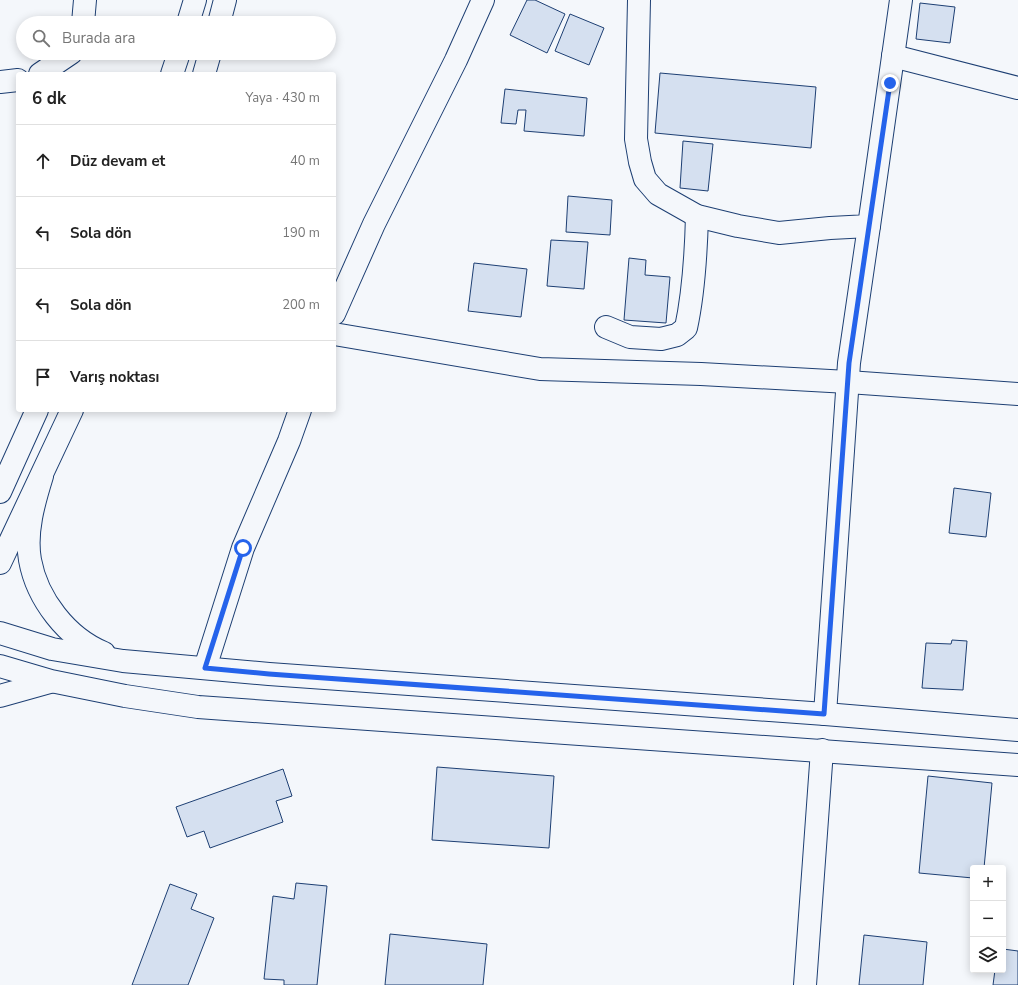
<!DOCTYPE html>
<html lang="tr">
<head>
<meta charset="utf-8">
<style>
	body { margin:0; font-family:"Nunito Sans",sans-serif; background:#f6f6f6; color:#222 }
	.controls { position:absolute; right:12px; bottom:12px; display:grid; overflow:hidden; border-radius:4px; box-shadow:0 2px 10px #0003 }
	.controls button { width:36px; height:36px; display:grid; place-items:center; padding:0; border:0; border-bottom:1px solid #e0e0e0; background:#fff; color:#222; font:20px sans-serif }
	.stop { position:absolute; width:12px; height:12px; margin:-9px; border:3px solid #2563eb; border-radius:50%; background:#fff }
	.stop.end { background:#2563eb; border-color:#fff; box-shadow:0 1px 4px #0008 }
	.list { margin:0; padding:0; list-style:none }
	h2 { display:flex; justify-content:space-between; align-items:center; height:52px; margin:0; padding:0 16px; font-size:17px }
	h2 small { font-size:13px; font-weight:400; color:#767676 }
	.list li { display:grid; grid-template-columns:26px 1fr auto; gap:12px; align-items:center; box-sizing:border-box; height:72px; padding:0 16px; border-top:1px solid #e0e0e0 }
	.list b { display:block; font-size:15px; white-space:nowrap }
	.list em { font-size:13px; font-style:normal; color:#767676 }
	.icon { flex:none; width:22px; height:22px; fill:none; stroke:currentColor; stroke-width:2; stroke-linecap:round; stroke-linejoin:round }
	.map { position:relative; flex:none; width:1018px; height:985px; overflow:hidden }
	.search { position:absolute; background:#fff; box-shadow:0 2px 10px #0003; left:16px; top:16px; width:320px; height:44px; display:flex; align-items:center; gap:10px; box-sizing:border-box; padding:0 14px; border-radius:22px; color:#767676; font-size:15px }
	.panel { position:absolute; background:#fff; box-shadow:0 2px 10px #0003; left:16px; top:72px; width:320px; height:340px; border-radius:4px }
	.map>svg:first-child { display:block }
	.building { fill:#d5e0f0; stroke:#1d3f73 }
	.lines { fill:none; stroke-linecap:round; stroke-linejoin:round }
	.minor-casing { stroke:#1d3f73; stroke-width:24 }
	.minor { stroke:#f4f7fb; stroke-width:22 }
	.route { stroke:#2563eb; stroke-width:5 }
</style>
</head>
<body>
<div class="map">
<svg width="1018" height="985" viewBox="0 0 1018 985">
	<rect width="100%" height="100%" fill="#f4f7fb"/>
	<g class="building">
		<path d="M527,0H535L565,14L547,53L510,35Z"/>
		<path d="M920,3L955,7L950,43L916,39Z"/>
		<path d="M570,14L604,28L589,65L555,51Z"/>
		<path d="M660,73L816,87L811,148L655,133Z"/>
		<path d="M505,89L587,98L584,136L524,131L526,110H518L516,124L501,123Z"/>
		<path d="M683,141L713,144L708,191L680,188Z"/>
		<path d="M568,196L612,200L610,235L566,232Z"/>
		<path d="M551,240L588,242L584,289L547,286Z"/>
		<path d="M629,258L646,260L645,275L670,277L666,323L624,320Z"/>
		<path d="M474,263L527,269L521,317L468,311Z"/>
		<path d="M954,488L991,493L986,537L949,533Z"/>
		<path d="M952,640L967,641L963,690L922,688L926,643L951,644Z"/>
		<path d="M437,767L554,776L549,848L432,840Z"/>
		<path d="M283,769L292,796L276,801L283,822L210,848L204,831L187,837L176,807Z"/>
		<path d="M928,776L992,783L984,868H973V878L919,873Z"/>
		<path d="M296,883L327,886L317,985H284V980L264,979L273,896L294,899Z"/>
		<path d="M170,884L197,894L191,909L214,918L188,985H132Z"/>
		<path d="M390,934L487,944L483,985H385Z"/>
		<path d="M864,935L927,942L923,985H859Z"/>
		<path d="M1003,949L1018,951V985H993L995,970H1003Z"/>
	</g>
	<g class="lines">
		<defs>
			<g id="minor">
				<path d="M639,0L636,139L640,162L645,179L658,194L697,216L738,226L779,233L830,228L869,226L901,0"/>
				<path d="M83,23L85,0"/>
				<path d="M188,23L195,0"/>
				<path d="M219,23L225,0"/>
				<path d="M893,56L1018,88"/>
				<path d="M40,74L71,53"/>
				<path d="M172,74L179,53"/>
				<path d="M204,74L210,53"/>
				<path d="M0,82L18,80"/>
				<path d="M334,314L374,224L456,60L483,0"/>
				<path d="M606,327L630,337L661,339L677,335L686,328C694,291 696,254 697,216"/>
				<path d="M334,334L540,369L701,374L848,382L1018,394"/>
				<path d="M42,476C34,502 25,532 30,560C37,599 67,638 104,653"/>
				<path d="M0,492L37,410"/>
				<path d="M0,563L72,410"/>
				<path d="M0,633L52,649L123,661L269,674L825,714L1018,730"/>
				<path d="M0,666L51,681L125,696L198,707L1018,765"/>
				<path d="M205,668L243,548L289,441L300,410"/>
				<path d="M0,696L50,682"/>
				<path d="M825,714L849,363L869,226"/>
				<path d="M805,985L822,750"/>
			</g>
		</defs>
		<use href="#minor" class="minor-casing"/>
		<use href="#minor" class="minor"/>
	</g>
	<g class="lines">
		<path class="route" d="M243,548L205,668L269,674L824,714L849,363L890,83"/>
	</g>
</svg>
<div class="controls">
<button>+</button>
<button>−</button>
<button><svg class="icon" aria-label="layers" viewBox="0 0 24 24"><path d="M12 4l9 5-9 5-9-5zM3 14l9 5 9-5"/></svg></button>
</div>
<div class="stop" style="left:243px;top:548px"></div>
<div class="stop end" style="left:890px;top:83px"></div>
<div class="search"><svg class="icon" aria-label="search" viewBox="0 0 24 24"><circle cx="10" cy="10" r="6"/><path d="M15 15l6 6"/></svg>Burada ara</div>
<section class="panel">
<h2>6 dk<small>Yaya · 430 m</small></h2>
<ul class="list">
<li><svg class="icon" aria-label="ahead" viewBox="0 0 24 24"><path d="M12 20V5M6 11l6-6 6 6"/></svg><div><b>Düz devam et</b></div><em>40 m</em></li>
<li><svg class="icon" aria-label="left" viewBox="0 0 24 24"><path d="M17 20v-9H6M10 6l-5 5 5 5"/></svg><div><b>Sola dön</b></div><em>190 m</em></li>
<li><svg class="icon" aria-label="left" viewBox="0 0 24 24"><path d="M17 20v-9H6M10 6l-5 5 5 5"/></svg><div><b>Sola dön</b></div><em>200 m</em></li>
<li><svg class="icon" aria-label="arrive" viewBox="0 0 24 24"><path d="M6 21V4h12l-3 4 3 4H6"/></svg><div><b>Varış noktası</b></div></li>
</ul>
</section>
</div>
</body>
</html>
